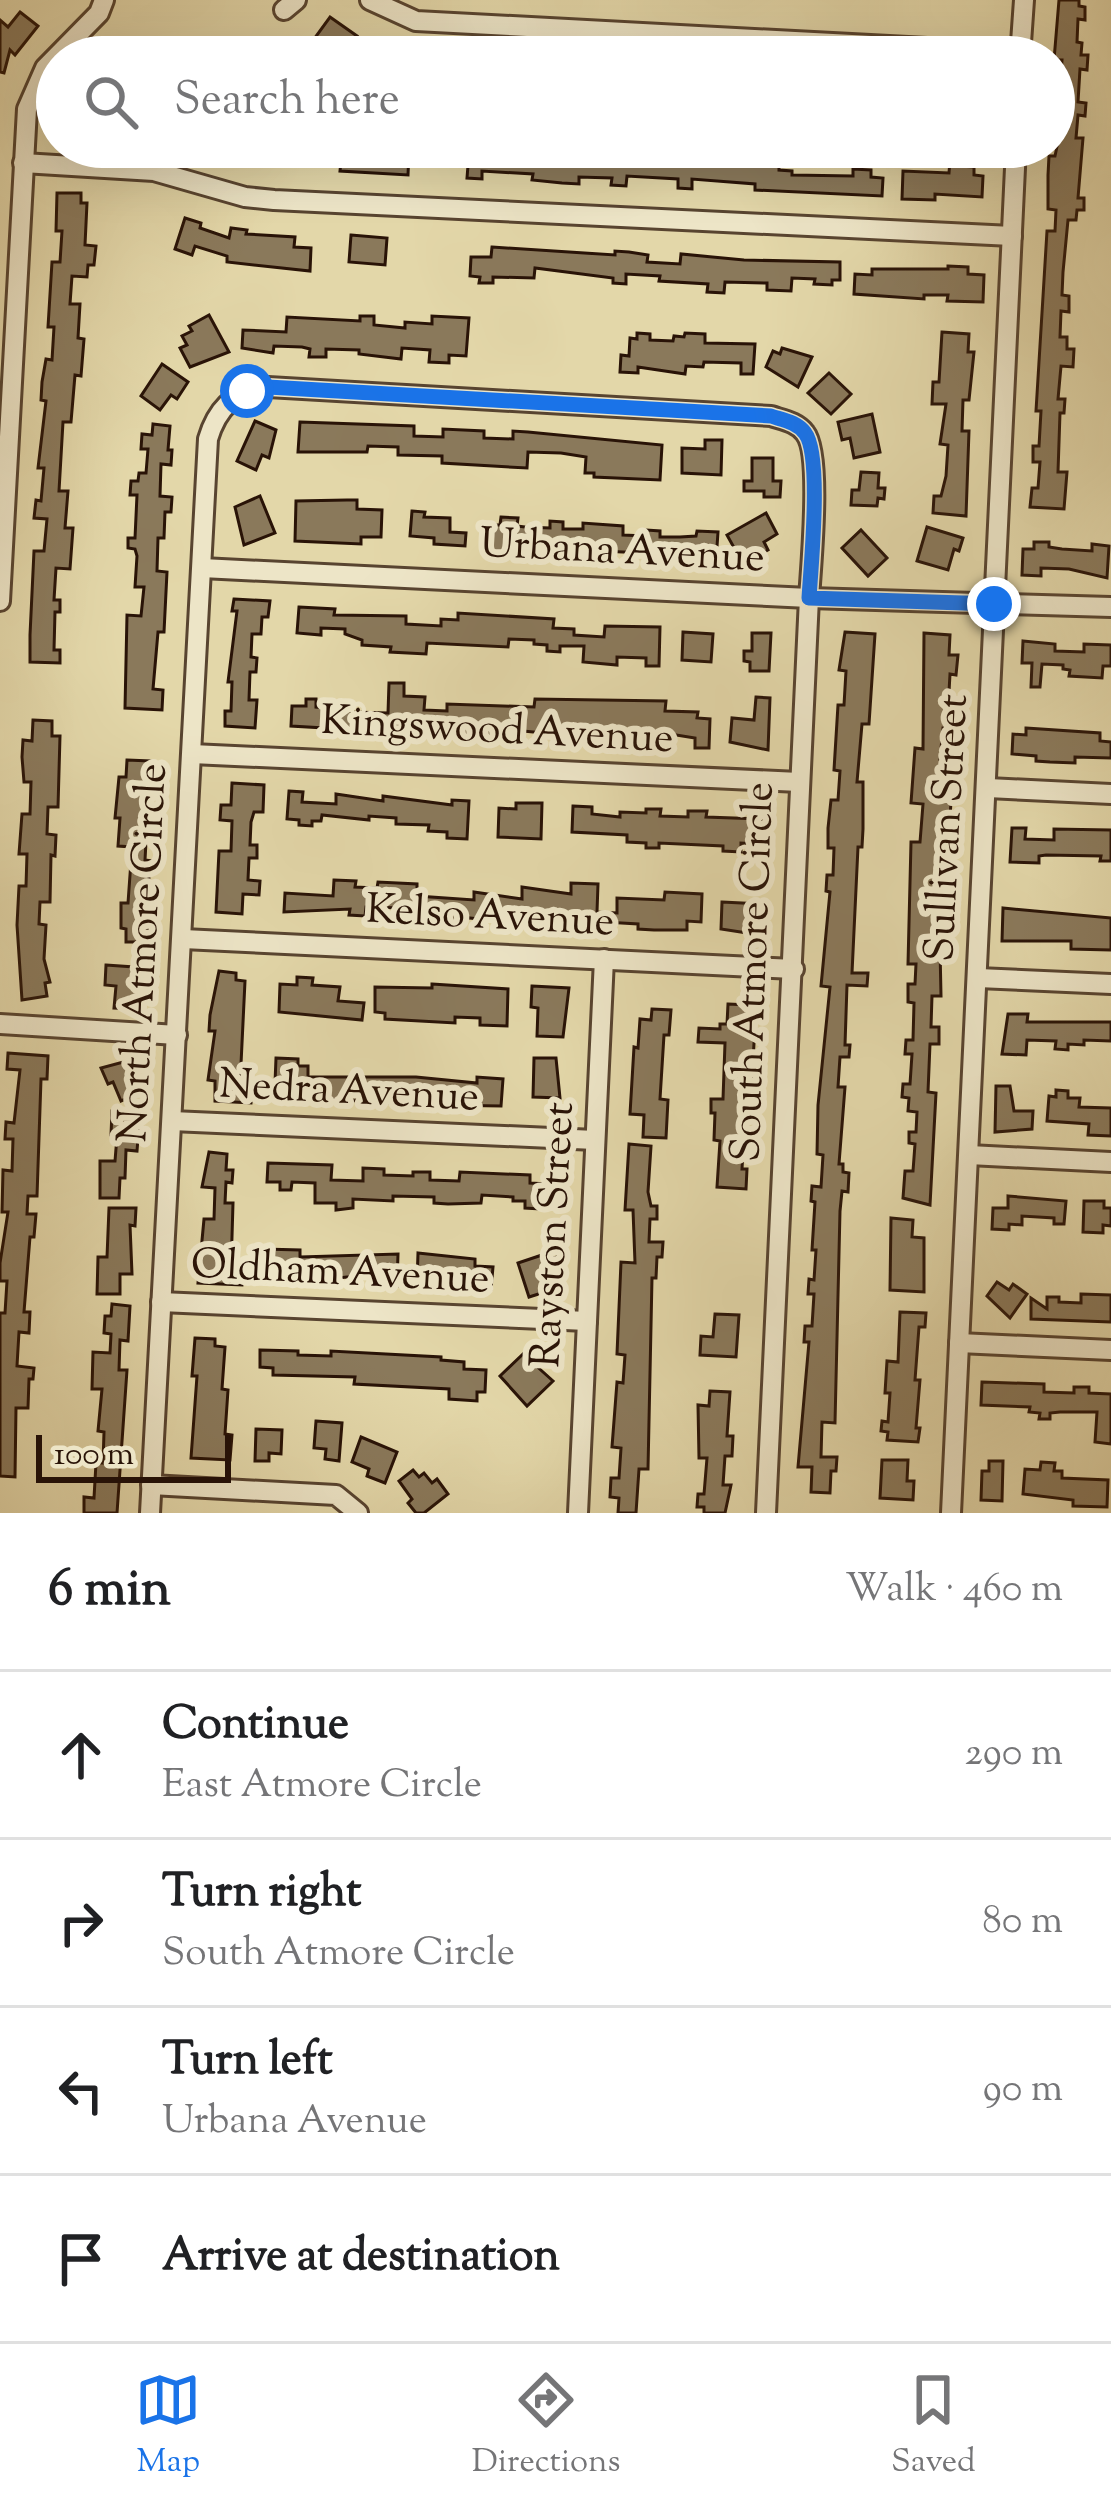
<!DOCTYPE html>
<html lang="en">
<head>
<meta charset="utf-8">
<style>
	body { margin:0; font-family:"Sorts Mill Goudy",serif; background:#f2f2f2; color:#202124 }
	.scale { position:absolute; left:36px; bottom:30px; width:195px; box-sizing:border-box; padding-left:12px; border:6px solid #291307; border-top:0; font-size:33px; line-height:42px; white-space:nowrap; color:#291307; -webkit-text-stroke:9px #ede5c7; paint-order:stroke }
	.stop { position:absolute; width:36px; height:36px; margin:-27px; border:9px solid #1a73e8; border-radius:50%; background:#fff }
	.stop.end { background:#1a73e8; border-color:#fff; box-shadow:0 3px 12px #0008 }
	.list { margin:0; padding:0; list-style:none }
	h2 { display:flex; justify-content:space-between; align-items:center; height:156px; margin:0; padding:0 48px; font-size:51px }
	h2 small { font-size:39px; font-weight:400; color:#757577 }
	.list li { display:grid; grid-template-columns:78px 1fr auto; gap:36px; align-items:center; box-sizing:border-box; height:168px; padding:0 48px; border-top:3px solid #e0e0e0 }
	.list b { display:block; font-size:45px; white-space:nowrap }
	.list p { margin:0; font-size:39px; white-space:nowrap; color:#757577 }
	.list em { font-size:39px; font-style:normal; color:#757577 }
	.icon { flex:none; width:66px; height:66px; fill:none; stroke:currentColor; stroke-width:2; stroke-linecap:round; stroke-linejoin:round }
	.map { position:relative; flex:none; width:1111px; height:1513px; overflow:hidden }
	.search { position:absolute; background:#fff; box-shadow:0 12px 48px #0002; left:36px; right:36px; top:36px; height:132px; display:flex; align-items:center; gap:30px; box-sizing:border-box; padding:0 42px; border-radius:66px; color:#757577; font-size:45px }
	.sheet { height:828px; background:#fff }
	nav { display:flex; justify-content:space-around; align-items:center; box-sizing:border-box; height:168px; border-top:3px solid #e0e0e0; background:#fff; font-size:33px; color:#757577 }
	nav a { display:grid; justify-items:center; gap:6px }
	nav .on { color:#1a73e8 }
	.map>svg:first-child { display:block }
	.building { fill:#8a795b; stroke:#291307; stroke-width:3 }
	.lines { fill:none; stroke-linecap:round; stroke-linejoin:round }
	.minor-casing { stroke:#584430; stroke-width:24 }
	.minor { stroke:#ede5c7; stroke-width:18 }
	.route { stroke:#1a73e8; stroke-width:15 }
	.labels { text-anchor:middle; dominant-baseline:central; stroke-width:12; stroke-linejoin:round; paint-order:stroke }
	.street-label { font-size:42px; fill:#291307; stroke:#ede5c7 }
</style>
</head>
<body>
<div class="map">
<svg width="1111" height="1513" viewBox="0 0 1111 1513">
	<rect width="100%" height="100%" fill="#e3d7a9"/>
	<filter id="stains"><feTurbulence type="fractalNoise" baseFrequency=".00167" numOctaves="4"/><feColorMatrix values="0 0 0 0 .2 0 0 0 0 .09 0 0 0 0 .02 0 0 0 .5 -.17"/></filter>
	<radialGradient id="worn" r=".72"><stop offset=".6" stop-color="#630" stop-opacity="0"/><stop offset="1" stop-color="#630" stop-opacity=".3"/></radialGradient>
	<g class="building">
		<path d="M1059,0H1079V6L1085,7V20L1078,19L1077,42L1082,43L1081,55H1088L1087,70L1080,69L1078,102L1086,103L1085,116L1078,115L1076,138H1083L1078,198H1084V210H1077L1076,220H1068L1063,272L1062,295L1069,296V312L1061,311L1060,337H1067V349H1074L1073,367L1061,366L1058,399H1065L1064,413H1060L1058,472H1067L1064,509L1030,507L1032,488H1038L1040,462H1033V446H1039L1041,411H1036L1047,231H1055L1056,210L1048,209V175L1049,156H1055L1059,137L1061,107H1054V87L1060,88L1062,60H1054Z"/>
		<path d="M20,12L38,26L15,55L10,50L4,73L0,72V20L8,27Z"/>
		<path d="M330,17L357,36L343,57L314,39Z"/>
		<path d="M275,147H357V155H380V150L409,151L408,175L340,171L341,161L325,158L292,156L291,163L274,162Z"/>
		<path d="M516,147L555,152L613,154V150L707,157L708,149L745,151V163L779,164V170L792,171V175L853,176V169L871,170V177L883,178L882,196L755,190V184L692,179V189L678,188V179L627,176L626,186L611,185L612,178L579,177V184L562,183L532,180L533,174L482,171V179L467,178L469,153L515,157Z"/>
		<path d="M950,160H961V166L974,167V175L983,176L982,197L935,194V200L902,199L903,171L949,173Z"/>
		<path d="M57,193H81V203H87L85,245L96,246L94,265H88L87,277L72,276L70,304H80L78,338L84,339L81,376L75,375L71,422H63L59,491H68L65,528H73L70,569L56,568L54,600H60V612H55L54,650H60V663L30,662V635L34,551H44L47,519L34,518L36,500L41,501L44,468H38L46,401L41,400L42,382L46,359L52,360L54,327H48L52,262H60L62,231H56Z"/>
		<path d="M185,218L201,223L200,228L229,238L231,228L247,230L246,234L295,237L294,247L311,248L310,271L227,262V256L195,246L192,255L175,249Z"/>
		<path d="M351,235L387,238L385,265L349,262Z"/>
		<path d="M492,247L615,255V251L629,252L648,255L647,262L680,264L681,254L744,260L840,262V280H832V285L814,284L815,279L792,278L791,291L767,290V283L725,282L724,293L707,292L708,284L659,281L660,276L626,274V284L613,283V278L535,268L534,278L493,277V283H479L480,277L470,276L471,257H491Z"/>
		<path d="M948,266L968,267V274L984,275L983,302L947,301L948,295H924V299L854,294L855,274L872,275V269H948Z"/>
		<path d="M209,315L229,352L190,367L180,348L187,345L182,336L192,331L189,326Z"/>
		<path d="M360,316H374V325L405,328V322L432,324V316L469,318L466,356L449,355V363L429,362L430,350L402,348L401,359L359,354V350L326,349V357H309L310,349L302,347L274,346L273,353L242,348L243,330L286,332L287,317L360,321Z"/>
		<path d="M942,332L969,334L968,352H974L969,400H963L962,431H969L966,516L933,513L934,496H941L946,476L948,445L940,444L946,404H932L933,382H939Z"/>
		<path d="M637,333L650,334V340L673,341L674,336L684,337L685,333L705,334V343L755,344L753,374H741V363L704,362L703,367L686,366L685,374L638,367V373L620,372L621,355L629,356L630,338L637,339Z"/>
		<path d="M782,348L812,357L798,387L766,367L773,351L780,354Z"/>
		<path d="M162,364L188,382L177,399L171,395L160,410L141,396Z"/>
		<path d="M829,373L851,394L831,414L808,393Z"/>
		<path d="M872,414L880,452L854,458L850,438L842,440L838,422Z"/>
		<path d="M255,421L276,430L269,458L262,455L256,470L237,461Z"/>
		<path d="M300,422L414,426V436L443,437V429L484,431V438L513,439V431L528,432L662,445L660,480L594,477V473H585L586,457L561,453L528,452L527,468L442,463V456L398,455V447L368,446L367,452H298Z"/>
		<path d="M153,424L170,426L168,450H172L171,465L161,464L160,496L172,497L171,512H165L164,538H158L157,571L167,572L164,632H158L153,689L163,690L162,710L125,708L127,615L141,616L144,587H135L137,556L135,549L128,548V538H135L137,495H130L131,481H138L139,473H146L148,449H141L142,434L152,435Z"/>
		<path d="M705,440H722L721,475L682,473V448L705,449Z"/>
		<path d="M752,458H773V481H781L780,497H764V491H744V481H752Z"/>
		<path d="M861,472L879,473L878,488H885L884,499L878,498L877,506L851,505L852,490H859Z"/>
		<path d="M260,496L275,533L244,545L235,507Z"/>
		<path d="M347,500H357V509L382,510L381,537H361V544L295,541L296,501Z"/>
		<path d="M412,511L425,512L424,517L450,518V532L466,533L465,546L434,544V538L410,536Z"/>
		<path d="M766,513L777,534L764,542L768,550L743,564L727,535Z"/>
		<path d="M501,517L518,518L517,526L525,527L550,528V521L563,522V529H583V523L623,526V535L646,536L647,530L660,531V537H680L696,536L697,531L718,532L716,561L668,554V559L647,558V553L599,551V556L554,553L555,545L525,544L524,553L487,551L488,525H500Z"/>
		<path d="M927,527L963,538L959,551L954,549L948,570L917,561Z"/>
		<path d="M861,530L887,558L868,576L842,548Z"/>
		<path d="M1034,542H1049V547L1062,549L1092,551V544L1109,546L1107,578L1069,569L1041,568V576L1022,575L1023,549H1034Z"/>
		<path d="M234,599L270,601L268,617H262L261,634H252L251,657L257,658L256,672H250L249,700H257L255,728L225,726V711H231L232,682H228L237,611H232Z"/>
		<path d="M299,607L335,609L334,615L406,616V624L441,626V619L458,620V613L554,619L553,628L574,629V635L604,637L605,626L660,627L659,666H646V658L617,657V665L583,662L584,646H560V652L547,651V645L534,644V640L509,639L508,647L427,643L426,654L390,652L391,647L362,645V640L345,634V629L321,628V635L297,633Z"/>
		<path d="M683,632L713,634L711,662L682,660Z"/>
		<path d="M845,632L875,634L869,724H862L857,782H863V829L862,847H858L852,973H868L867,986L847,985L845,1045H850L849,1057H840L838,1087H845L839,1164H843V1172L849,1173L848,1192L842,1191L840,1211L835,1423L822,1422L821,1457H837L836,1471H831L830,1493L811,1492L812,1467H798L809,1342H804L805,1326H812L814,1294H808L809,1279L814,1280L816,1250H812L815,1202L811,1201L812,1186L821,1187L823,1155L817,1154L818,1105L830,987L821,986L830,892L826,891L827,875H833L834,848H828V828L831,800H838L840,771L834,770L838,705H844L846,671L839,670Z"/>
		<path d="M752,633H771L769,671H750V662L744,661V651H752Z"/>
		<path d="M924,633L950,635L949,655H958L956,675L950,674L948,710L956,711L955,729L943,728L940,759L953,760L946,900H939L941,996H932L931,1027H939V1044H930L928,1092L936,1093L930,1205L903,1198L905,1171H913L915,1144L909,1143V1132H916L917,1112L908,1111L909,1098L902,1097L903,1084H910L912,1054H905L906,1040H913L914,1003L908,1002V984H915L916,964H908L911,842H920L923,804L911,803L915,748L923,749Z"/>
		<path d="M1023,641L1055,644V651L1084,652V644L1111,645V666H1103L1102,678L1069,676L1070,670L1063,669V665L1042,664L1040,687H1031L1032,663H1022Z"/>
		<path d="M389,683H404V696L425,697L424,710L447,711V704L534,707L535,699L666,701L665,711L698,712L697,718L710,719L709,748H695V738L645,730L644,745L628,744L629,733L594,731V738L502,729L501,737L481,736L434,732V722L402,721V729L376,731L291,726L292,706H306V699H316V707L339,709L340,703L352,704V712L388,713Z"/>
		<path d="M756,697L770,698L768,750L730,742L732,718L754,720Z"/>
		<path d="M33,720L52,721V736H60L58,807H48L47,834L56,835L55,856L51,855L50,902H40L39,924L46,925L44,959L50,982L45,983L47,996L22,1000L17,925L19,886H26L27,854H19L22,814H30L31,782H24L22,757L23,740L32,741Z"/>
		<path d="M1026,728L1100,733V741L1111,742V758L1075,757V763L1050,762L1036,761V756L1012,754L1013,734L1026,735Z"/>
		<path d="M127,760L150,761L148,808L156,809L155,825L147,824L145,860L153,861L152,874H149L147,942H126V929L121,928V903H128L132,847L118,846L120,818H115L119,777H126Z"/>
		<path d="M232,783L264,785L263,812H254L251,822L250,845H257V858H249L248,880L260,881L259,895L243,894L242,914L216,912L219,851H231L232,821L220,820L221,805H231Z"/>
		<path d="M289,791L303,792L302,802L336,804V794L383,801V796L452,805V800L469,801L467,839L447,838V832L428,831L429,825L396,824V818L369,816V820L322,815L321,821H312V826L299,825V820L287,819Z"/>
		<path d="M516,803H542L541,839L498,837L499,808L516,809Z"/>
		<path d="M573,806L592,807V814L620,817V812L646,813V809H661L660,816L688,817V811H707L706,817L761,819L760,844L741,843V852L723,851V846L659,843V848H646V843L627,842V835L572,832Z"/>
		<path d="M1012,828H1026L1025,839L1054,840V829L1111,830V861H1100L1101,856L1046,855L1039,856V863L1010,862Z"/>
		<path d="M334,880L356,881L355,887L377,888L378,882L417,884V896L474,900V892L522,899V887L571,894V883L598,884L597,912L617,913V898L664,900L665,892L702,894L701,922L687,921V930H654L638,929V924L605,922V928L587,927L588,920L541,917L540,925L459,917V921L445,920V915L400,916L401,908L366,907L365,916L349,915L350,909L284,912L285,893L333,896Z"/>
		<path d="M722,902L761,904L760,935L721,929Z"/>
		<path d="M1003,908L1111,918V950L1071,949V941H1002Z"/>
		<path d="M106,965L148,968L147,988H141L139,1009L114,1008L116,986L105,985Z"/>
		<path d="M219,971L236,973V980L245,981L240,1085L252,1086L251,1103L215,1101V1081L208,1080L215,1031H209L210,1015Z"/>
		<path d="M297,977L313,978L312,985L340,987L338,1001L364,1003L362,1020L279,1012L280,984L297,985Z"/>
		<path d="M432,984L508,989L507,1026L480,1025V1018L455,1017V1023L385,1019V1013L375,1012V987L432,988Z"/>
		<path d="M532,986L569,988L563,1037L537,1036L538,1008L531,1007Z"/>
		<path d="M728,1004L748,1005L747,1025H755L750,1117L745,1116L742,1169H747L746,1189L717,1187L720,1141L714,1140L715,1113H711V1099H723L725,1043L698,1042L699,1028L720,1029V1024H727Z"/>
		<path d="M652,1009L671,1010L669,1035H664L660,1099L668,1100L666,1138L643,1137L644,1115L630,1114L634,1047L638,1048L640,1019L651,1020Z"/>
		<path d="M1008,1014H1028L1027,1022H1111V1041L1084,1040V1045L1068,1044V1050L1055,1049L1056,1041L1027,1040L1026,1055L1002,1054Z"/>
		<path d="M8,1053L48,1056L47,1079H41L37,1196H28L27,1214H36L34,1237H30L24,1312H30L29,1333L19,1332L17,1366L34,1368L33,1379H29L28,1408H16L15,1477L0,1476V1313H5L7,1281H0V1263L8,1212H2L3,1170L12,1171L13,1139H5L6,1122L14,1123L20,1070L7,1069Z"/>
		<path d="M276,1058L298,1059V1066H308V1077H416L477,1083V1077L503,1079L501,1106L437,1105V1098L406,1097L405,1104L293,1097V1084L275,1083Z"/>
		<path d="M534,1058H556L560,1098L533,1097Z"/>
		<path d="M127,1061L140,1093L121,1101L113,1082L108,1084L101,1068Z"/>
		<path d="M996,1086H1010L1014,1111H1033L1032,1129L995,1132Z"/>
		<path d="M1056,1090L1068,1091V1098H1080L1079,1107L1111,1108V1136L1088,1135L1089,1124L1047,1121L1049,1096L1056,1097Z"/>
		<path d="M112,1111L140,1113L137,1151L126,1150L125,1178H120L119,1198H100V1161H115L117,1136L111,1135Z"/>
		<path d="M629,1144L651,1146L648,1192L651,1206H657V1219H650L649,1242H663L662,1257H657L656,1278H652L648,1469H639L636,1513H618L619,1498L610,1497L611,1478H619L621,1448L612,1447L617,1382L623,1383L625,1355L617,1354L621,1262L635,1263L633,1210H625Z"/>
		<path d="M209,1152L227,1154L226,1170H233L232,1183L226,1182L225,1203H233L231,1270H243L242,1285L198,1283L204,1219H214L215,1188L202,1187Z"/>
		<path d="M268,1163L332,1165L331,1180L363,1181V1168L384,1169V1175L413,1176V1172H430V1180L459,1181L460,1172L530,1175V1183L547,1184V1202H540V1209L525,1208V1201H513V1197L482,1195L481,1203L448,1204L434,1203V1197L393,1196V1201L353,1199V1208L336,1210V1203H315V1183L292,1182L291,1190H280V1182H267Z"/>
		<path d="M1008,1196L1066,1201L1064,1224H1054V1218L1022,1216V1225L1009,1224V1230L992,1229L993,1208H1008Z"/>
		<path d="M1084,1201H1104V1208H1111V1226L1103,1225V1233L1083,1232Z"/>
		<path d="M109,1208H136L135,1226L130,1225L132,1274H120V1294H97L98,1257H107Z"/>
		<path d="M891,1218L913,1220L912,1237L924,1238V1292L890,1290Z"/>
		<path d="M263,1249L300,1250V1257L398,1254L397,1286L382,1285V1278L347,1277L329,1279V1284L299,1285L262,1279Z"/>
		<path d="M418,1253L475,1259V1266L493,1267L491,1289L454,1291V1285L417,1283Z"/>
		<path d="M545,1254L547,1260L557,1257L562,1275L545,1280L548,1291L529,1297L518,1263Z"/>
		<path d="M997,1282L1009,1290L1013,1284L1027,1294L1010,1318L987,1296Z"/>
		<path d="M1081,1294L1111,1295V1322L1031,1319V1298L1047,1309V1297H1059V1302L1081,1303Z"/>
		<path d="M112,1304L130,1306L128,1341L120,1340L119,1370H127L117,1513H84V1497L94,1498L96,1463H103L104,1432L98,1431L102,1389H92L93,1352L110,1353L111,1334L104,1333L105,1316H111Z"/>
		<path d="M900,1312L926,1313L925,1327H919L915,1380H920L916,1428H920L918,1442L887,1440L888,1432L881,1431L882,1421L888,1422L890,1393H885L887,1361L898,1362Z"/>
		<path d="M715,1314L739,1315L736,1357L700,1355L701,1336L713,1337Z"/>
		<path d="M195,1338L215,1339V1346L225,1347L222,1389L228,1390L225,1434L232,1435L230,1460L191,1458L197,1376H192Z"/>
		<path d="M260,1350L298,1351V1355L331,1356V1351L441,1357V1360L464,1362V1369L486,1370L485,1392H477V1401L449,1399V1389L354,1384L355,1377L273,1375V1368L260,1367Z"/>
		<path d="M523,1354L553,1381L527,1406L500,1376Z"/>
		<path d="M982,1382L1044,1384V1392L1074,1393V1387H1089V1393L1111,1394V1444L1095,1442L1097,1412H1060L1050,1413V1419H1039L1040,1413L1029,1412L1030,1407L981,1405Z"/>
		<path d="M710,1391L730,1392L727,1436H733L732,1456H725L723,1485H731L725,1513H704V1507H697L698,1494H704L707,1458H699L698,1405L709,1406Z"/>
		<path d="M316,1421L342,1423L339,1461L325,1459L326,1449L314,1448Z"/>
		<path d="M256,1429L282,1430L281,1454L269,1453V1461H255Z"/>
		<path d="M361,1437L397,1452L385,1483L367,1476L369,1469L352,1462Z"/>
		<path d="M882,1460H908L907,1481H914L913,1500L880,1498Z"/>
		<path d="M989,1461H1003L1002,1501L981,1500L982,1471H989Z"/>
		<path d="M1041,1462L1055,1463L1054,1471H1062V1478L1108,1480L1107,1507L1073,1506V1500L1023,1494L1025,1469L1040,1470Z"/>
		<path d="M413,1470L419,1477L424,1473L432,1483L437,1479L448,1494L424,1513H416L408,1503L412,1499L399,1481Z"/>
	</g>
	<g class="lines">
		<defs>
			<g id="minor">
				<path d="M370,0L416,21L1021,53"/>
				<path d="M284,10L296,0"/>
				<path d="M1020,57L1024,0"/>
				<path d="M23,163L154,171L245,197L274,200L1012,236"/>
				<path d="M202,568L809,598L1111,607"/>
				<path d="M0,601L27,109L45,68L99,13L104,0"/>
				<path d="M192,754L799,782"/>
				<path d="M988,788L1111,794"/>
				<path d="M183,939L794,969"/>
				<path d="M978,978L1111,984"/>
				<path d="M0,1024L177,1035"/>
				<path d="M172,1121L595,1140"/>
				<path d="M969,1155L1111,1162"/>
				<path d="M161,1302L587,1321"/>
				<path d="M959,1343L1111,1350"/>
				<path d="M151,1485L336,1495L358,1513"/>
				<path d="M150,1513L208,439C217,408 235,390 268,387L771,416C783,420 797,422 805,433C822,454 811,566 809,598L766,1513"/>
				<path d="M578,1513L604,959"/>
				<path d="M951,1513L1016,147"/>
			</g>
		</defs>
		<use href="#minor" class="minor-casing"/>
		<use href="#minor" class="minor"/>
	</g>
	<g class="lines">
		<path class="route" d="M247,391L268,387L771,416C783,420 797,422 805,433C822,455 811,565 809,598L994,604"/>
	</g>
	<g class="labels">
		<g class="street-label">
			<text transform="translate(622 553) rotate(3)">Urbana Avenue</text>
			<text transform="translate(497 732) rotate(3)">Kingswood Avenue</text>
			<text transform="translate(949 828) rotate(-87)">Sullivan Street</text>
			<text transform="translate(490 918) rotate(3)">Kelso Avenue</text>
			<text transform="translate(145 953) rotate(-87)">North Atmore Circle</text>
			<text transform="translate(755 972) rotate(-88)">South Atmore Circle</text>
			<text transform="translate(349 1093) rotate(3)">Nedra Avenue</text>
			<text transform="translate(555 1235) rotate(-87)">Rayston Street</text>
			<text transform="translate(340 1274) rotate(3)">Oldham Avenue</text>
		</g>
	</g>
	<rect width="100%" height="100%" filter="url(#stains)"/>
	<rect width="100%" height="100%" fill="url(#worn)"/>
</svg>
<div class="scale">100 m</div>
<div class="stop" style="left:247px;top:391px"></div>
<div class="stop end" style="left:994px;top:604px"></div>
<div class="search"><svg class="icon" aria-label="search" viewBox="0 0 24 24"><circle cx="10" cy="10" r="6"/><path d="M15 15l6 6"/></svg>Search here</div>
</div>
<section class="sheet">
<h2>6 min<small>Walk · 460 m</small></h2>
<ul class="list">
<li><svg class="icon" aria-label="ahead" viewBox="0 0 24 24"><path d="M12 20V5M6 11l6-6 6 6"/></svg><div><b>Continue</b><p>East Atmore Circle</p></div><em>290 m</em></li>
<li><svg class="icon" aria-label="right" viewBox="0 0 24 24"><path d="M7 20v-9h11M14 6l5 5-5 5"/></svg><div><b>Turn right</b><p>South Atmore Circle</p></div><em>80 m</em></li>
<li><svg class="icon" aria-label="left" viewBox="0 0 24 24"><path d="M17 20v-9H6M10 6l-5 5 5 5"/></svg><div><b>Turn left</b><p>Urbana Avenue</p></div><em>90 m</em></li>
<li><svg class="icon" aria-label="arrive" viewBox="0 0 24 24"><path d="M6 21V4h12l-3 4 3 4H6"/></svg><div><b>Arrive at destination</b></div></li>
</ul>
</section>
<nav>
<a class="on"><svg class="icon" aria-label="map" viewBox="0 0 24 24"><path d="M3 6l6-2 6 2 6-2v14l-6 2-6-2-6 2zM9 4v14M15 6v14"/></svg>Map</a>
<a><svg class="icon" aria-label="directions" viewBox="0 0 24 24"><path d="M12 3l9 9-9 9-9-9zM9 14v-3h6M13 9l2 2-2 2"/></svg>Directions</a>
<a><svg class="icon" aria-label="saved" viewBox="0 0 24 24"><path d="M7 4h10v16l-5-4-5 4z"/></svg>Saved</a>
</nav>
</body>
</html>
